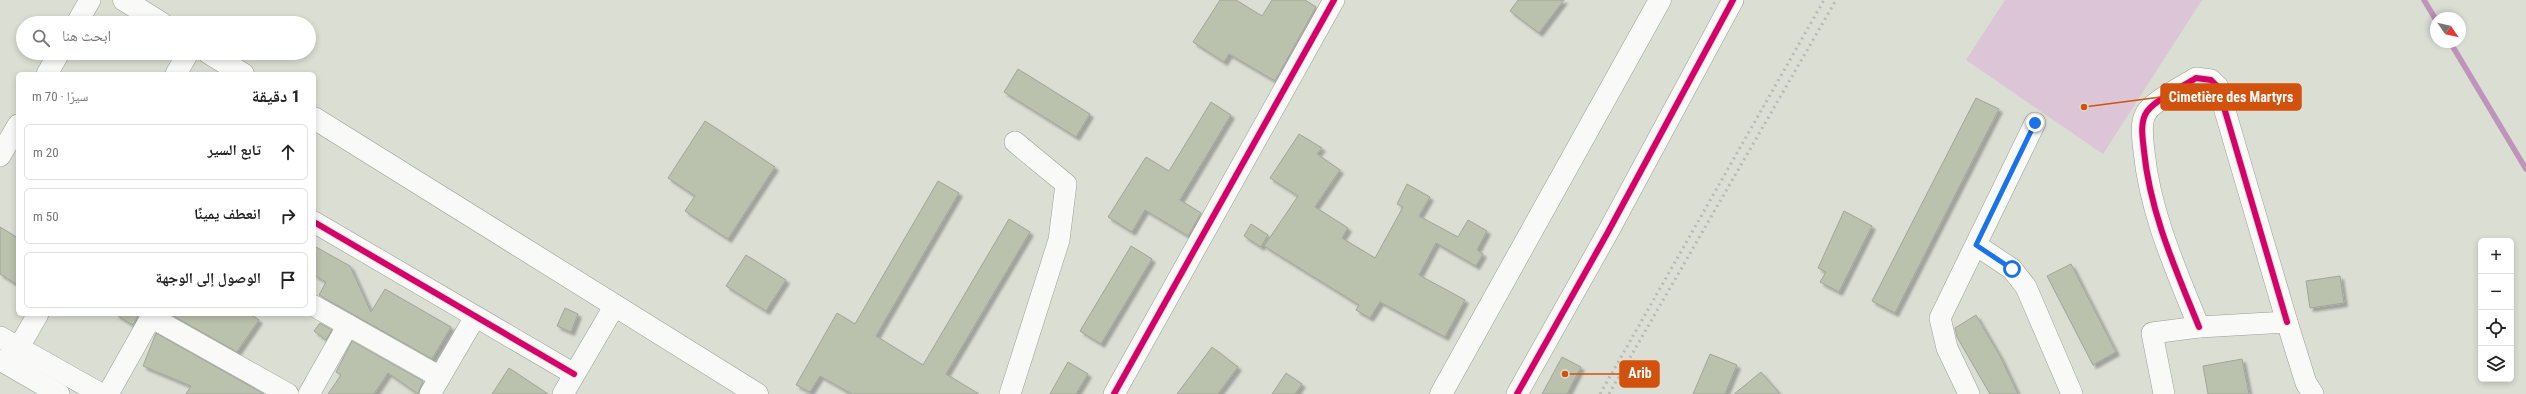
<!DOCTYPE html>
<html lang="ar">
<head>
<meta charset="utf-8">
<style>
	body { margin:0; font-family:"Roboto Condensed","Noto Naskh Arabic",sans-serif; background:#f6f6f6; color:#222; direction:rtl }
	.controls { position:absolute; right:12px; bottom:12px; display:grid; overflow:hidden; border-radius:6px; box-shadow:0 2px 6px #0003 }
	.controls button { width:36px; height:36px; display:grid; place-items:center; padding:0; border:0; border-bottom:1px solid #e0e0e0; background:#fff; color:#222; font:20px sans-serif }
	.compass { position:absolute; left:2430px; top:12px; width:36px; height:36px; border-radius:50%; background:#fff; box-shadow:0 2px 6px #0003; rotate:124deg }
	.stop { position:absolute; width:12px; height:12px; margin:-9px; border:3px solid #1a73e8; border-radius:50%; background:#fff }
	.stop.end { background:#1a73e8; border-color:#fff; box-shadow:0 1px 4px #0008 }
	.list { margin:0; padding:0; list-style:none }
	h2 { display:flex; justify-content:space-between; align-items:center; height:52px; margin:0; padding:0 16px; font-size:17px }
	h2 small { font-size:13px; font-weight:400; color:#767676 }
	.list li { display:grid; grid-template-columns:26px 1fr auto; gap:12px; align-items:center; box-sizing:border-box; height:56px; margin:0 8px 8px; padding:0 8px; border:1px solid #e0e0e0; border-radius:6px }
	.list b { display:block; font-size:15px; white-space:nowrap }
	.list em { font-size:13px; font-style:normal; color:#767676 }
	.icon { flex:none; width:22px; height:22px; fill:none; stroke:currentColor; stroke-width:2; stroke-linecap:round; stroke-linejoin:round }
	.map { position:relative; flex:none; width:2526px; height:394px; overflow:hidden; direction:ltr }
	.search { position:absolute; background:#fff; box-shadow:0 2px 6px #0003; left:16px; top:16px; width:300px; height:44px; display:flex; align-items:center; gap:10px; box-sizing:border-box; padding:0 14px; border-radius:22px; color:#767676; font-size:15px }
	.panel { position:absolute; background:#fff; box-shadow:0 2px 6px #0003; left:16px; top:72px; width:300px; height:244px; border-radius:6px; direction:rtl }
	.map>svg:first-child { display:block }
	.green { fill:#dbc5d6 }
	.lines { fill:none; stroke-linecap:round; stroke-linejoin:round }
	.stream { stroke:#bf94ba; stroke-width:5.5 }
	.building { fill:#bac1ac; stroke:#a2a59d; filter:url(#shadow) }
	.street-casing { stroke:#9a9d94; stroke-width:22 }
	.secondary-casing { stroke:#9a9d94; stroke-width:23 }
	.street { stroke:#f9faf8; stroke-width:21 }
	.secondary { stroke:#f9faf8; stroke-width:22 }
	.rail { stroke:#b9b9b7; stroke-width:3; stroke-dasharray:2 4; stroke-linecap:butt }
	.cycleway-casing { stroke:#dbe3ce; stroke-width:8 }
	.cycleway { stroke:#d6006c; stroke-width:6 }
	.route { stroke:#1a73e8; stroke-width:5 }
	.leader { fill:none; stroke:#d2510c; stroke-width:1.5 }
	.callout-dot { fill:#d2510c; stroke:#dbe3ce; stroke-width:1.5 }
	.callout { fill:#d2510c; stroke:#d2510c; stroke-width:1.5 }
	.callout-label { font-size:14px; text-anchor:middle; font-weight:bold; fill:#fff }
</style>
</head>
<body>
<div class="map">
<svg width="2526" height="394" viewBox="0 0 2526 394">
	<defs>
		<filter id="shadow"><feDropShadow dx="3.5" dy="3.5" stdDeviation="1" flood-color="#0004"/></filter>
	</defs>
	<rect width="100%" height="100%" fill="#daded3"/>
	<path class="green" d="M2005,0H2202L2103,154L1966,60Z"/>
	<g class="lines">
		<g class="stream">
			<path d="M2424,0L2436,20"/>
			<path d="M2450,42L2526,169"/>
		</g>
	</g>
	<g class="building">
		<path d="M1220,0H1236L1262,16L1272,0H1305L1316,7L1275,81L1229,54L1224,62L1193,42Z"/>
		<path d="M1518,0H1564L1539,33L1510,11Z"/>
		<path d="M1018,69L1090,114L1076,137L1004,92Z"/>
		<path d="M1976,98L1999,109L1895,313L1872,301Z"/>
		<path d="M1211,102L1231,115L1180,200L1201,213L1188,236L1145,210L1132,232L1108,217L1146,157L1169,171Z"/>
		<path d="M705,121L775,167L728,239L685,211L695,196L668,178Z"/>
		<path d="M1299,134L1322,148L1317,154L1340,170L1315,207L1348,228L1342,238L1375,258L1403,207L1397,204L1407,184L1430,197L1419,216L1458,237L1468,220L1487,231L1477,250L1483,254L1476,266L1436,243L1419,275L1465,300L1445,337L1380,302L1370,318L1356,310L1359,305L1264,246L1298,196L1270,178Z"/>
		<path d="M938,181L959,193L876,336L923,365L1009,219L1030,232L946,374L979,394H852L820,376L810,392L796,385L837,313L855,324Z"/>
		<path d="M1844,211L1872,226L1839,292L1820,282L1826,272L1818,268Z"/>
		<path d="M1251,224L1268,235L1261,247L1244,236Z"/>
		<path d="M0,227L18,238V285L0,274Z"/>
		<path d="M314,246L350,266L371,312L385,289L451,327L432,359L319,295L326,282L314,275Z"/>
		<path d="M1131,246L1152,259L1101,344L1080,331Z"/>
		<path d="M746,255L786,280L766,311L726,286Z"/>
		<path d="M2071,264L2116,352L2093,365L2047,276Z"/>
		<path d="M2340,276L2344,303L2310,308L2306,281Z"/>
		<path d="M565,308L578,314L571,332L557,326Z"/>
		<path d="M115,314H139L133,325Z"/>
		<path d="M170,314H250L259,320L237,352Z"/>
		<path d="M1976,315L2000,356L2018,394H1990L1957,337L1955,328Z"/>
		<path d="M320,323L332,330L326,340L314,331Z"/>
		<path d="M156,333L264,394H186L191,386L143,366Z"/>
		<path d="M352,341L423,381L418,394L388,373L374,394H328L341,375L336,372Z"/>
		<path d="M1212,347L1238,367L1218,394H1177Z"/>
		<path d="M1710,354L1737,365L1725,394H1693Z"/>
		<path d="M1562,357L1581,367L1567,394H1542Z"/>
		<path d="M2242,359L2249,394H2208L2203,366Z"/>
		<path d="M1068,362L1088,374L1076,394H1050Z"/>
		<path d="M509,368L548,394H492Z"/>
		<path d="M1761,372L1780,394H1734Z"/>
		<path d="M1286,373L1302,384L1295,394H1272Z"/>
	</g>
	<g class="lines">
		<defs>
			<g id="street">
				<path d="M77,23L90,0"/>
				<path d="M47,74L59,53"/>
				<path d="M176,74L188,53"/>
				<path d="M0,156L18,125"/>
				<path d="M314,222L574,374"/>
				<path d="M1976,245L2012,269L2026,287L2072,394"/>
				<path d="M314,306L440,377"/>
				<path d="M151,317L288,394"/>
				<path d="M2199,327C2176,270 2150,213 2144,151C2143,140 2140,126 2145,115C2150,102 2184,86 2196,78L2211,80L2218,87L2287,322"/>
				<path d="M0,337L101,394"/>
				<path d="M19,347L38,314"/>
				<path d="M0,360L59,394"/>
				<path d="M108,394L153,314"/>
				<path d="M309,394L348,325"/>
				<path d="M430,394L475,317"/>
				<path d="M563,394L615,305"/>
				<path d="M1010,394L1059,240L1066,184L1015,142"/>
				<path d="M1114,394L1334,0"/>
				<path d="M1517,394L1608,232L1733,0"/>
				<path d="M1969,394L1947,348L1940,318L2035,123"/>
				<path d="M2164,394L2152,333L2199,327L2287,322L2306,383L2313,394"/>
			</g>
			<g id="secondary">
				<path d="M124,0L161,23"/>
				<path d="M209,53L243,74"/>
				<path d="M314,118L757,394"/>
				<path d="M1441,394L1660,0"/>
			</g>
		</defs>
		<use href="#street" class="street-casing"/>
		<use href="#secondary" class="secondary-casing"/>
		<use href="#street" class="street"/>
		<use href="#secondary" class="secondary"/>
		<g class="rail">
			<path d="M1600,394L1824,0"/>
			<path d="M1609,394L1836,0"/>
		</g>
		<defs>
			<g id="cycleway">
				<path d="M314,222L574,374"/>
				<path d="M2199,327C2176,270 2150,213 2144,151C2143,140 2140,126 2145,115C2150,102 2184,86 2196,78L2211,80L2218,87L2287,322"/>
				<path d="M1114,394L1334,0"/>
				<path d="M1517,394L1608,232L1733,0"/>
			</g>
		</defs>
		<use href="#cycleway" class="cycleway-casing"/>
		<use href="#cycleway" class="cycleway"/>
	</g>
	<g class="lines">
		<path class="route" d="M2012,269L1976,245L2035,123"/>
	</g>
	<path class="leader" d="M2084 107L2161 97M1565 374L1620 374"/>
	<g class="callout-dot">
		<circle cx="2084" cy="107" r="4"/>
		<circle cx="1565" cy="374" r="4"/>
	</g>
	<g class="callout">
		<rect x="2161" y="84" width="140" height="26" rx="4"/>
		<rect x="1620" y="361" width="39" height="26" rx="4"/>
	</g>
	<g class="callout-label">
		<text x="2231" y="102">Cimetière des Martyrs</text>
		<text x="1640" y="378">Arib</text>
	</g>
</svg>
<div class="controls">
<button>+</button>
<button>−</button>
<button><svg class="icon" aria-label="locate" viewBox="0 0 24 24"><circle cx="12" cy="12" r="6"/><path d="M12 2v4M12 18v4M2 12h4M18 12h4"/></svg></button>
<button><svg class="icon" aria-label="layers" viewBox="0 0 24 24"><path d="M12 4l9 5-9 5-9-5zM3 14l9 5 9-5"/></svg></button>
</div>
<svg class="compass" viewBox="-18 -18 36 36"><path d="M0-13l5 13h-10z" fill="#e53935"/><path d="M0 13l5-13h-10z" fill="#767676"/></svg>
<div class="stop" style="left:2012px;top:269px"></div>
<div class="stop end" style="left:2035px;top:123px"></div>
<div class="search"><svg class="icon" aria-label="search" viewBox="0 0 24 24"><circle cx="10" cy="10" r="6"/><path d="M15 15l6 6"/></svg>ابحث هنا</div>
<section class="panel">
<h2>1 دقيقة<small>سيرًا · 70 m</small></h2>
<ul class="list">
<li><svg class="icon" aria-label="ahead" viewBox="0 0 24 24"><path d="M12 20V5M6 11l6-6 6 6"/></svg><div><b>تابع السير</b></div><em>20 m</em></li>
<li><svg class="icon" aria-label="right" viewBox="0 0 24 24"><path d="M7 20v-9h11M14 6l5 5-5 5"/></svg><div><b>انعطف يمينًا</b></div><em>50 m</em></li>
<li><svg class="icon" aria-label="arrive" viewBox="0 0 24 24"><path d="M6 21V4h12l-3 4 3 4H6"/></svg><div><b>الوصول إلى الوجهة</b></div></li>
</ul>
</section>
</div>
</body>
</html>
